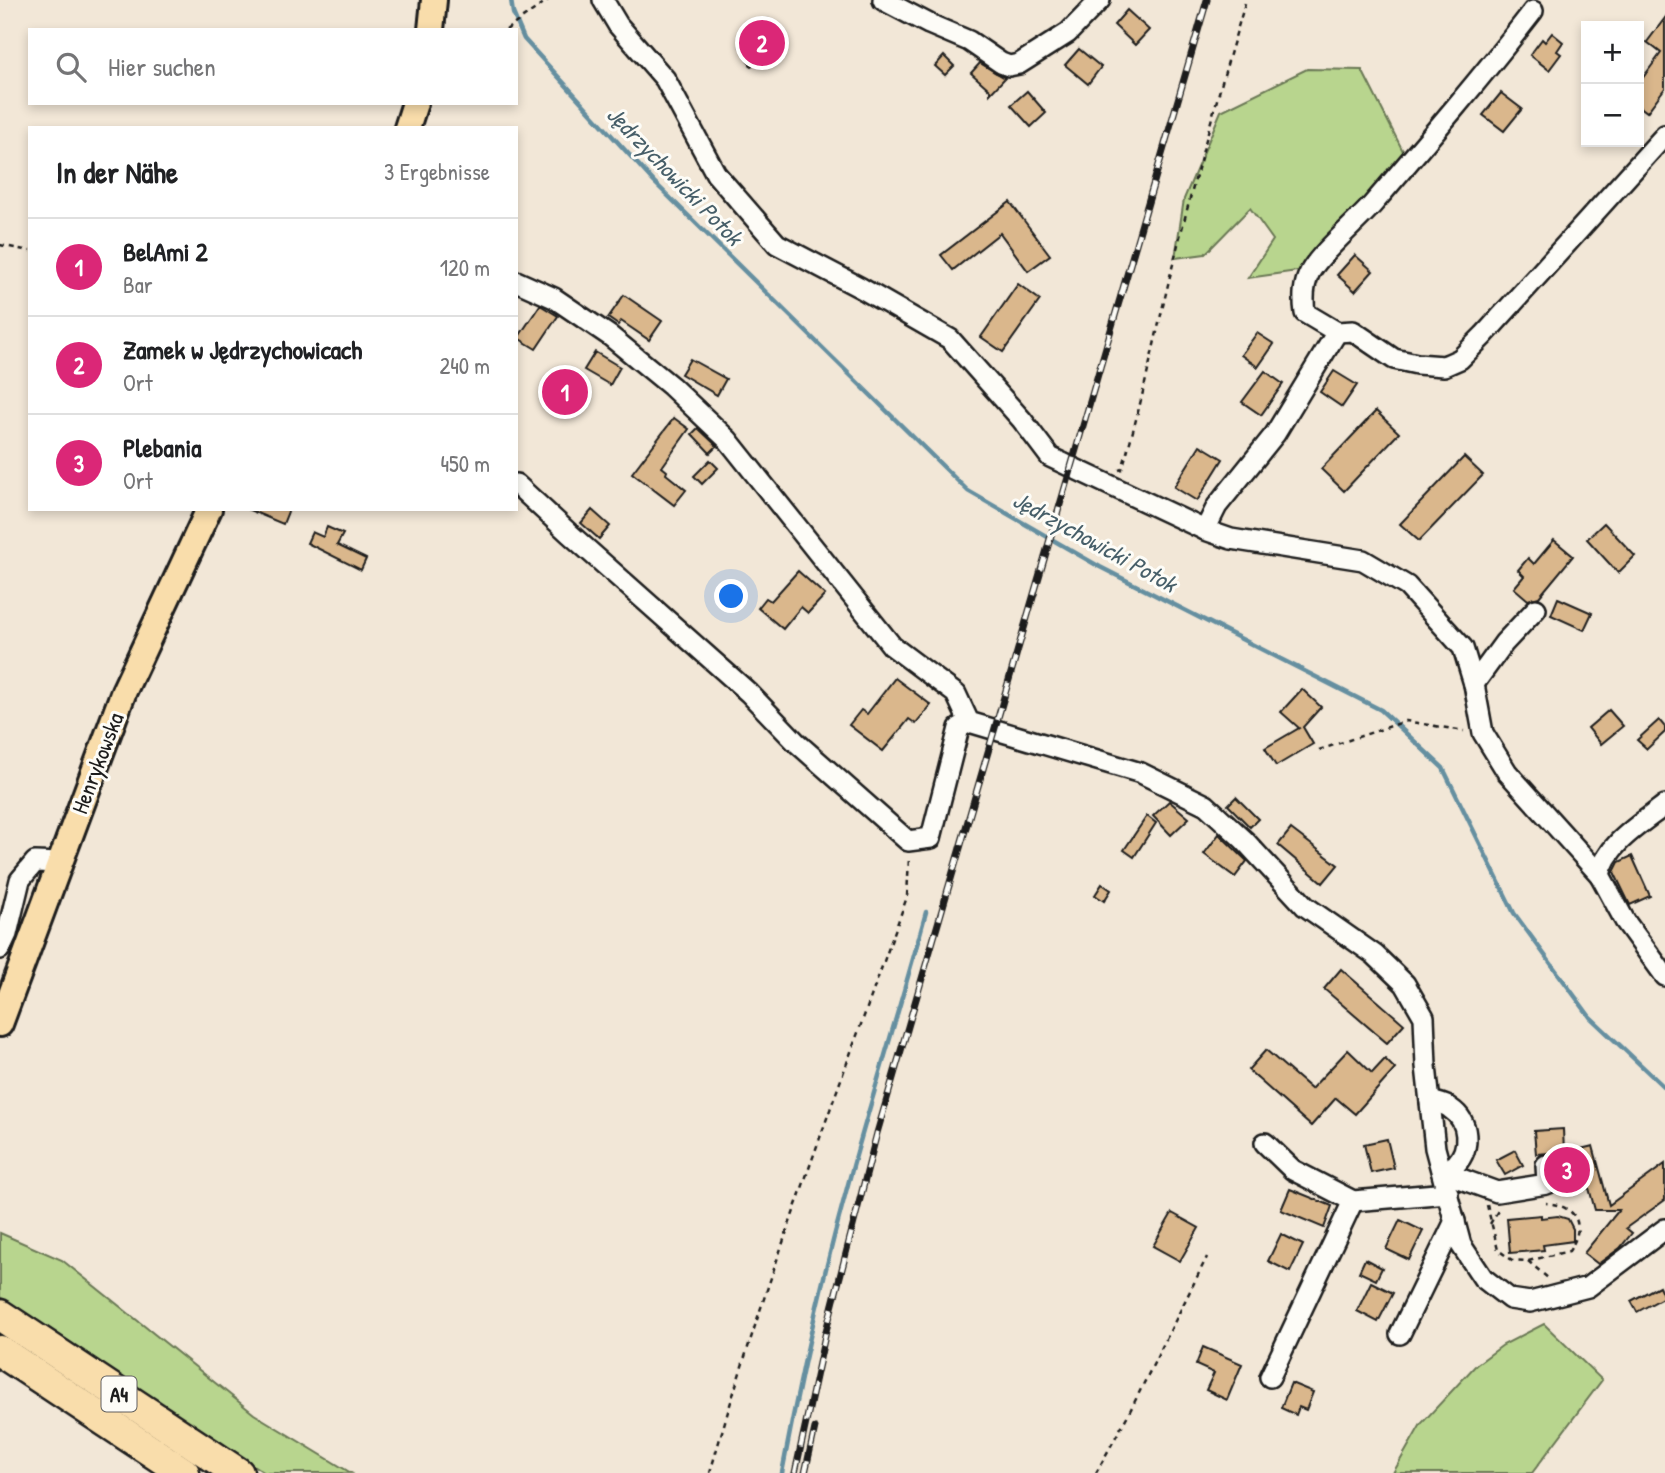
<!DOCTYPE html>
<html lang="de">
<head>
<meta charset="utf-8">
<style>
	body { margin:0; font-family:"Patrick Hand",sans-serif; background:#f6f6f6; color:#202124 }
	.controls { position:absolute; right:21px; top:21px; display:grid; overflow:hidden; border-radius:0px; box-shadow:0 4px 10px #0003 }
	.controls button { width:63px; height:63px; display:grid; place-items:center; padding:0; border:0; border-bottom:2px solid #e0e0e0; background:#fff; color:#202124; font:35px sans-serif }
	.you { position:absolute; left:732px; top:597px; width:24px; height:24px; margin:-18px; border:5px solid #fff; border-radius:50%; background:#1a73e8; box-shadow:0 0 0 10px #1a73e833 }
	.badge { display:grid; place-items:center; width:46px; height:46px; border-radius:50%; background:#db2777; color:#fff; font-size:23px; font-weight:700 }
	.pin { position:absolute; translate:-50% -50%; border:4px solid #fff; box-shadow:0 2px 7px #0006 }
	.list { margin:0; padding:0; list-style:none }
	h2 { display:flex; justify-content:space-between; align-items:center; height:91px; margin:0; padding:0 28px; font-size:30px }
	h2 small { font-size:23px; font-weight:400; color:#757577 }
	.list li { display:grid; grid-template-columns:46px 1fr auto; gap:21px; align-items:center; box-sizing:border-box; height:98px; padding:0 28px; border-top:2px solid #e0e0e0 }
	.list b { display:block; font-size:26px; white-space:nowrap }
	.list p { margin:0; font-size:23px; white-space:nowrap; color:#757577 }
	.list em { font-size:23px; font-style:normal; color:#757577 }
	.icon { flex:none; width:38px; height:38px; fill:none; stroke:currentColor; stroke-width:2; stroke-linecap:round; stroke-linejoin:round }
	.map { position:relative; flex:none; width:1665px; height:1473px; overflow:hidden }
	.search { position:absolute; background:#fff; box-shadow:0 4px 10px #0003; left:28px; top:28px; width:490px; height:77px; display:flex; align-items:center; gap:18px; box-sizing:border-box; padding:0 24px; border-radius:0px; color:#757577; font-size:26px }
	.panel { position:absolute; background:#fff; box-shadow:0 4px 10px #0003; left:28px; top:126px; width:490px; height:385px; border-radius:0px }
	.map>svg:first-child { display:block }
	.green { fill:#b8d58e; stroke:#6a7855; stroke-width:2 }
	.lines { fill:none; stroke-linecap:round; stroke-linejoin:round }
	.stream { stroke:#658fa0; stroke-width:4.5 }
	.building { fill:#dab78c; stroke:#1c1c1c; stroke-width:2 }
	.minor-casing { stroke:#1c1c1c; stroke-width:24 }
	.major-casing { stroke:#1c1c1c; stroke-width:30 }
	.highway-casing { stroke:#1c1c1c; stroke-width:35 }
	.path { stroke:#1c1c1c; stroke-width:2.5; stroke-dasharray:5 5; stroke-linecap:butt }
	.minor { stroke:#fdfcf7; stroke-width:19 }
	.major { stroke:#f9ddab; stroke-width:24 }
	.highway { stroke:#f9ddab; stroke-width:30 }
	.rail-casing { stroke:#1c1c1c; stroke-width:7 }
	.rail { stroke:#fdfcf7; stroke-width:4.5; stroke-dasharray:13; stroke-linecap:butt }
	.labels { text-anchor:middle; dominant-baseline:central; stroke-width:6; stroke-linejoin:round; paint-order:stroke }
	.shield { fill:#fdfcf7; stroke:#605f5e; stroke-width:2 }
	.shield-label { font-size:21px; font-weight:bold; fill:#1c1c1c }
	.street-label { font-size:23px; fill:#1c1c1c; stroke:#fdfcf7 }
	.water-label { font-size:24px; font-style:italic; fill:#475f69; stroke:#fdfcf7 }
</style>
</head>
<body>
<div class="map">
<svg width="1665" height="1473" viewBox="0 0 1665 1473">
	<rect width="100%" height="100%" fill="#f2e7d7"/>
	<filter id="ink" filterUnits="userSpaceOnUse"><feTurbulence type="fractalNoise" baseFrequency=".0143" numOctaves="2"/><feDisplacementMap in="SourceGraphic" scale="14" xChannelSelector="R" yChannelSelector="G"/><feConvolveMatrix kernelMatrix="1 2 1 2 8 2 1 2 1" color-interpolation-filters="sRGB"/></filter>
	<g filter="url(#ink)">
		<g class="green">
			<path d="M1307,69L1362,70L1405,155L1311,269L1248,278L1273,240L1250,208L1205,254L1175,258L1184,199L1221,111Z"/>
			<path d="M0,1233L62,1260L254,1414L351,1473H265L0,1297Z"/>
			<path d="M1544,1324L1602,1380L1532,1473H1393L1421,1424L1476,1365L1503,1345Z"/>
		</g>
		<g class="lines">
			<g class="stream">
				<path d="M511,0L513,13L524,39L654,182L968,491L1100,567L1381,710L1443,768L1514,913L1590,1017L1665,1088"/>
				<path d="M782,1473C800,1377 821,1282 847,1188C872,1096 901,1005 926,912"/>
			</g>
		</g>
		<g class="building">
			<path d="M1127,10L1149,30L1135,45L1114,25Z"/>
			<path d="M1665,18V88L1647,112L1639,106V83L1661,53L1647,42Z"/>
			<path d="M768,19L783,48L751,66L740,46L748,40L743,31Z"/>
			<path d="M1552,33L1563,42L1557,51L1561,54L1549,70L1530,55L1542,39L1545,42Z"/>
			<path d="M1079,49L1101,67L1088,84L1065,65Z"/>
			<path d="M944,56L954,66L945,75L935,66Z"/>
			<path d="M980,63L1005,78L990,94V90L971,73Z"/>
			<path d="M1027,91L1046,113L1031,127L1011,105Z"/>
			<path d="M1501,93L1522,109L1504,131L1483,115Z"/>
			<path d="M1010,202L1050,255L1028,271L1000,233L953,270L941,255Z"/>
			<path d="M1355,255L1373,271L1355,291L1337,275Z"/>
			<path d="M1018,284L1040,300L1003,352L981,337Z"/>
			<path d="M624,295L662,321L649,340L621,321L618,325L608,318Z"/>
			<path d="M540,305L558,316L536,349L518,338Z"/>
			<path d="M1257,333L1274,344L1258,367L1241,355Z"/>
			<path d="M595,352L620,367L610,385L584,370Z"/>
			<path d="M690,359L726,379L717,395L681,374Z"/>
			<path d="M568,371L582,379L562,413L548,405Z"/>
			<path d="M1265,371L1283,384L1261,415L1242,402Z"/>
			<path d="M1334,371L1357,385L1342,407L1320,392Z"/>
			<path d="M1376,411L1399,433L1344,491L1321,469Z"/>
			<path d="M674,418L689,429L662,467L667,471L666,474L686,490L674,505L632,473Z"/>
			<path d="M698,428L717,446L710,453L692,434Z"/>
			<path d="M1200,445L1223,459L1197,501L1174,487Z"/>
			<path d="M1464,457L1483,475L1419,541L1400,524Z"/>
			<path d="M710,460L718,468L702,484L694,476Z"/>
			<path d="M247,509H289L283,524Z"/>
			<path d="M592,510L610,526L599,539L581,523Z"/>
			<path d="M1604,523L1635,556L1618,573L1587,539Z"/>
			<path d="M327,527L343,534L337,545L366,559L361,570L307,543L312,532L323,537Z"/>
			<path d="M1554,540L1573,556L1539,597L1528,600L1514,588L1524,576L1518,570L1528,558L1534,564Z"/>
			<path d="M798,571L825,595L808,613L801,607L783,629L758,608L766,598L771,601Z"/>
			<path d="M1558,598L1592,613L1584,630L1551,615Z"/>
			<path d="M895,678L931,705L916,724L909,719L883,751L849,725L861,710L867,714Z"/>
			<path d="M1302,689L1321,707L1303,727L1313,744L1276,766L1265,748L1299,728L1281,712Z"/>
			<path d="M1609,710L1623,726L1601,744L1588,728Z"/>
			<path d="M1659,720L1665,727V732L1647,749L1637,740Z"/>
			<path d="M1236,797L1258,819L1250,827L1228,805Z"/>
			<path d="M1169,801L1189,818L1171,835L1153,816Z"/>
			<path d="M1147,816L1156,823L1134,857L1124,850Z"/>
			<path d="M1291,829L1338,865L1323,883L1278,845Z"/>
			<path d="M1219,834L1247,861L1235,877L1204,854Z"/>
			<path d="M1632,856L1650,896L1630,905L1614,872L1619,862Z"/>
			<path d="M1102,884L1111,890L1104,901L1095,895Z"/>
			<path d="M1341,969L1404,1024L1387,1043L1324,989Z"/>
			<path d="M1266,1050L1311,1089L1348,1050L1372,1073L1385,1059L1395,1069L1355,1114L1336,1098L1311,1126L1248,1070Z"/>
			<path d="M1563,1129L1564,1152L1536,1154L1534,1131Z"/>
			<path d="M1387,1139L1394,1168L1371,1173L1364,1144Z"/>
			<path d="M1593,1146L1609,1205L1665,1164V1200L1626,1228L1632,1233L1620,1248L1598,1264L1584,1253L1619,1210H1595L1589,1188L1559,1190L1556,1155Z"/>
			<path d="M1515,1150L1523,1165L1505,1175L1496,1160Z"/>
			<path d="M1290,1189L1332,1206L1324,1228L1281,1210Z"/>
			<path d="M1172,1213L1199,1228L1180,1261L1153,1246Z"/>
			<path d="M1541,1215V1218L1558,1216L1568,1219L1573,1229V1241L1543,1245L1544,1250L1510,1253L1507,1218Z"/>
			<path d="M1400,1220L1423,1231L1409,1260L1386,1249Z"/>
			<path d="M1281,1234L1303,1245L1290,1272L1268,1261Z"/>
			<path d="M1365,1259L1382,1268L1376,1280L1359,1272Z"/>
			<path d="M1371,1282L1393,1293L1378,1322L1357,1311Z"/>
			<path d="M1659,1286L1664,1297L1637,1312L1631,1301Z"/>
			<path d="M1203,1347L1242,1364L1227,1400L1206,1390L1214,1373L1196,1365Z"/>
			<path d="M1291,1383L1313,1392L1306,1410L1299,1407L1296,1415L1281,1408Z"/>
		</g>
		<g class="lines">
			<defs>
				<g id="minor">
					<path d="M603,0L618,25L665,79L716,174L777,244L861,288L950,339L1022,420L1050,457L1205,530L1231,539L1363,560L1407,586L1463,648L1474,684L1483,733L1507,772L1600,875L1625,921L1665,976"/>
					<path d="M883,0L929,24L969,41L1001,63L1009,66L1019,64L1068,33L1100,0"/>
					<path d="M1533,11C1482,77 1427,141 1372,205C1355,224 1321,252 1310,272C1303,285 1303,298 1305,313L1337,332L1353,331L1394,359L1417,364L1444,366L1460,359L1484,335L1665,135"/>
					<path d="M516,281L554,298L610,336L671,386L728,440L892,646L956,694L969,722L1141,773L1206,805L1244,840L1305,906L1375,955L1405,984L1424,1017L1426,1066L1435,1148L1461,1245L1483,1278L1510,1299L1530,1302L1588,1287L1665,1229"/>
					<path d="M516,484L570,534L749,693L796,742L908,841L931,838L959,728L969,722"/>
					<path d="M1205,530L1217,506L1275,434L1337,332"/>
					<path d="M1474,684L1504,643L1536,609"/>
					<path d="M1600,875C1606,844 1641,824 1665,805"/>
					<path d="M0,949L7,934L20,880L35,862L60,863"/>
					<path d="M1430,1101C1437,1103 1446,1104 1451,1109C1469,1121 1471,1148 1456,1164C1453,1167 1446,1170 1442,1172"/>
					<path d="M1265,1143L1293,1170L1353,1201L1448,1193"/>
					<path d="M1442,1172L1497,1192L1547,1184L1546,1165"/>
					<path d="M1400,1334L1455,1221"/>
					<path d="M1270,1377L1353,1201"/>
				</g>
				<g id="major">
					<path d="M431,30L434,0"/>
					<path d="M407,128L415,103"/>
					<path d="M0,1024L124,691L209,509"/>
				</g>
				<g id="highway">
					<path d="M0,1315L238,1473"/>
					<path d="M0,1351L184,1473"/>
				</g>
			</defs>
			<use href="#minor" class="minor-casing"/>
			<use href="#major" class="major-casing"/>
			<use href="#highway" class="highway-casing"/>
			<g class="path">
				<path d="M506,30L548,0"/>
				<path d="M0,245L30,251"/>
				<path d="M1119,470L1122,469C1142,404 1155,338 1171,272C1194,181 1219,90 1246,0"/>
				<path d="M1319,750L1406,721L1464,731"/>
				<path d="M1487,1205L1498,1250L1512,1260L1528,1261L1569,1251C1586,1226 1578,1206 1546,1203"/>
				<path d="M1490,1224L1499,1209"/>
				<path d="M1528,1261L1549,1279"/>
				<path d="M710,1473C765,1278 839,1088 907,897L909,858"/>
				<path d="M1096,1473L1130,1411L1207,1257"/>
			</g>
			<use href="#minor" class="minor"/>
			<use href="#major" class="major"/>
			<use href="#highway" class="highway"/>
			<defs>
				<g id="rail">
					<path d="M795,1473L826,1331L877,1133L1207,0"/>
					<path d="M805,1473L815,1428"/>
				</g>
			</defs>
			<use href="#rail" class="rail-casing"/>
			<use href="#rail" class="rail"/>
		</g>
	</g>
	<g class="labels">
		<rect class="shield" x="101.5" y="1376.5" width="35" height="35" rx="5"/>
		<g class="shield-label">
			<text x="119" y="1394">A4</text>
		</g>
		<g class="street-label">
			<text transform="translate(97 763) rotate(-69)">Henrykowska</text>
		</g>
		<g class="water-label">
			<text transform="translate(675 175) rotate(46)">Jędrzychowicki Potok</text>
			<text transform="translate(1095 541) rotate(29)">Jędrzychowicki Potok</text>
		</g>
	</g>
</svg>
<div class="controls">
<button>+</button>
<button>−</button>
</div>
<div class="you"></div>
<div class="pin badge" style="left:565px;top:392px">1</div>
<div class="pin badge" style="left:762px;top:43px">2</div>
<div class="pin badge" style="left:1567px;top:1170px">3</div>
<div class="search"><svg class="icon" aria-label="search" viewBox="0 0 24 24"><circle cx="10" cy="10" r="6"/><path d="M15 15l6 6"/></svg>Hier suchen</div>
<section class="panel">
<h2>In der Nähe<small>3 Ergebnisse</small></h2>
<ul class="list">
<li><span class="badge">1</span><div><b>BelAmi 2</b><p>Bar</p></div><em>120 m</em></li>
<li><span class="badge">2</span><div><b>Zamek w Jędrzychowicach</b><p>Ort</p></div><em>240 m</em></li>
<li><span class="badge">3</span><div><b>Plebania</b><p>Ort</p></div><em>450 m</em></li>
</ul>
</section>
</div>
</body>
</html>
